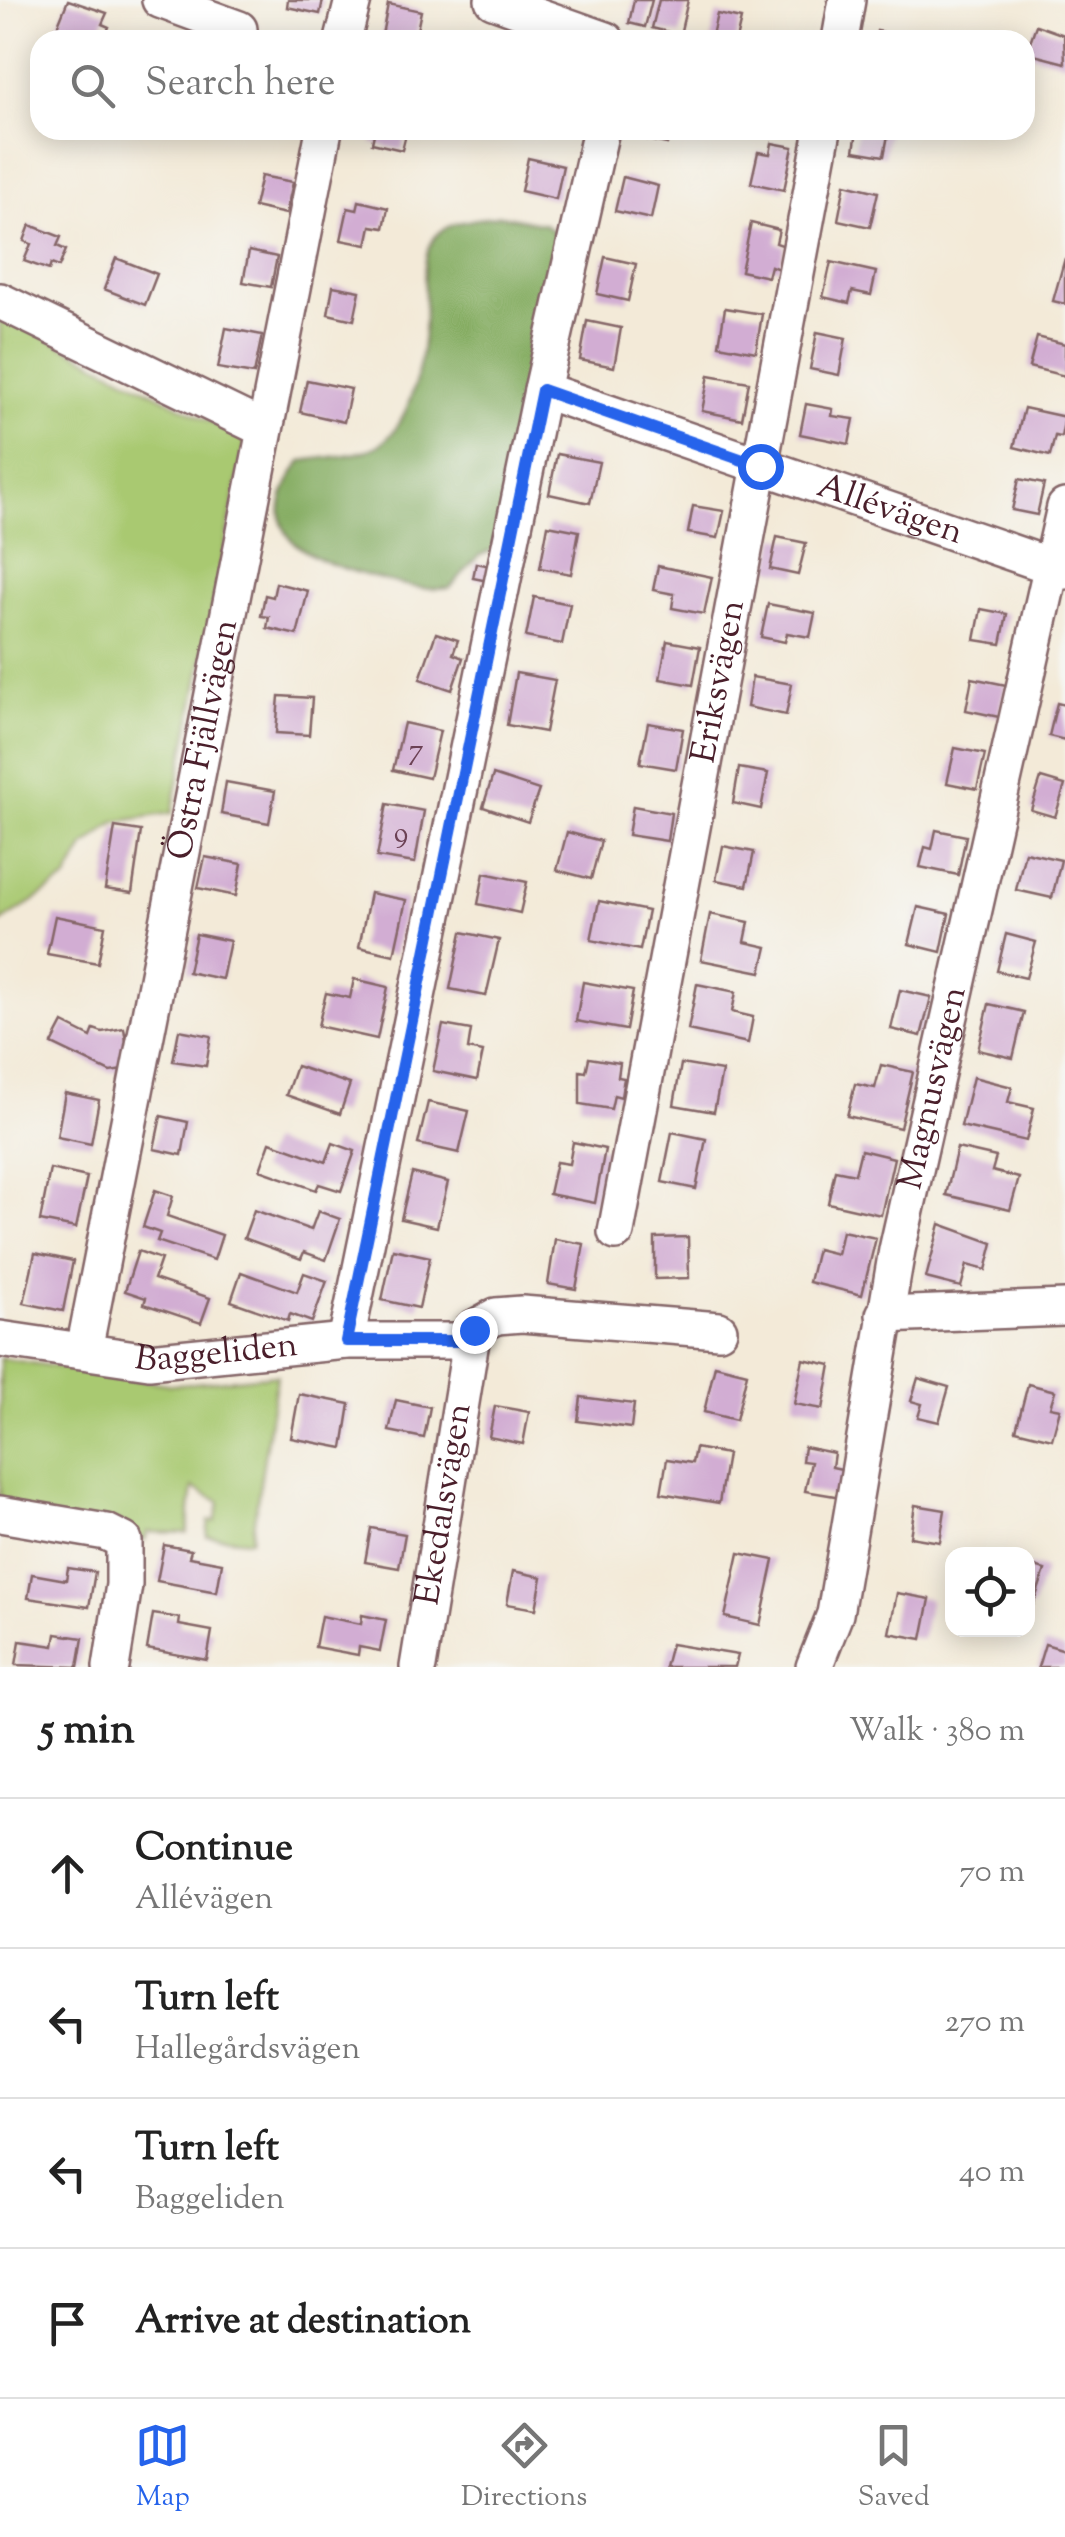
<!DOCTYPE html>
<html lang="en">
<head>
<meta charset="utf-8">
<style>
	body { margin:0; font-family:"Sorts Mill Goudy",serif; background:#f6f6f6; color:#222 }
	.controls { position:absolute; right:30px; bottom:30px; display:grid; overflow:hidden; border-radius:20px; box-shadow:0 5px 25px #0003 }
	.controls button { width:90px; height:90px; display:grid; place-items:center; padding:0; border:0; border-bottom:2px solid #e0e0e0; background:#fff; color:#222; font:50px sans-serif }
	.stop { position:absolute; width:30px; height:30px; margin:-22px; border:8px solid #2563eb; border-radius:50%; background:#fff }
	.stop.end { background:#2563eb; border-color:#fff; box-shadow:0 2px 10px #0008 }
	.list { margin:0; padding:0; list-style:none }
	h2 { display:flex; justify-content:space-between; align-items:center; height:130px; margin:0; padding:0 40px; font-size:42px }
	h2 small { font-size:32px; font-weight:400; color:#767676 }
	.list li { display:grid; grid-template-columns:65px 1fr auto; gap:30px; align-items:center; box-sizing:border-box; height:150px; padding:0 40px; border-top:2px solid #e0e0e0 }
	.list b { display:block; font-size:38px; white-space:nowrap }
	.list p { margin:0; font-size:32px; white-space:nowrap; color:#767676 }
	.list em { font-size:32px; font-style:normal; color:#767676 }
	.icon { flex:none; width:55px; height:55px; fill:none; stroke:currentColor; stroke-width:2; stroke-linecap:round; stroke-linejoin:round }
	.map { position:relative; flex:none; width:1065px; height:1667px; overflow:hidden }
	.search { position:absolute; background:#fff; box-shadow:0 5px 25px #0003; left:30px; right:30px; top:30px; height:110px; display:flex; align-items:center; gap:25px; box-sizing:border-box; padding:0 35px; border-radius:30px; color:#767676; font-size:38px }
	.sheet { height:730px; background:#fff }
	nav { display:flex; justify-content:space-around; align-items:center; box-sizing:border-box; height:140px; border-top:2px solid #e0e0e0; background:#fff; font-size:28px; color:#767676 }
	nav a { display:grid; justify-items:center; gap:5px }
	nav .on { color:#2563eb }
	.map>svg:first-child { display:block }
	.green { fill:#a9c971; stroke:#7a744e; stroke-width:2.5 }
	.forest { fill:#86ad63; stroke:#686647; stroke-width:2.5 }
	.building { fill:#d2add3 }
	.lines { fill:none; stroke-linecap:round; stroke-linejoin:round }
	.minor-casing { stroke:#856668; stroke-width:40 }
	.minor { stroke:#fff; stroke-width:35 }
	.route { stroke:#2563eb; stroke-width:12 }
	.labels { text-anchor:middle; dominant-baseline:central; stroke-width:8; stroke-linejoin:round; paint-order:stroke }
	.number-label { font-size:30px; fill:#6c4255 }
	.street-label { font-size:35px; fill:#4a1f2b; stroke:#f6f6f2 }
</style>
</head>
<body>
<div class="map">
<svg width="1065" height="1667" viewBox="0 0 1065 1667">
	<rect width="100%" height="100%" fill="#f6f6f2"/>
	<filter id="ink" filterUnits="userSpaceOnUse"><feTurbulence type="fractalNoise" baseFrequency=".01" numOctaves="2"/><feDisplacementMap in="SourceGraphic" scale="20" xChannelSelector="R" yChannelSelector="G"/><feConvolveMatrix kernelMatrix="1 2 1 2 8 2 1 2 1" color-interpolation-filters="sRGB"/></filter>
	<filter id="wash" filterUnits="userSpaceOnUse"><feTurbulence type="fractalNoise" baseFrequency=".0048" numOctaves="4" result="noise"/><feDisplacementMap in="SourceGraphic" scale="40" xChannelSelector="R" yChannelSelector="G"/><feGaussianBlur stdDeviation="2.25" result="paint"/><feColorMatrix in="noise" values="0 0 0 0 0 0 0 0 0 0 0 0 0 0 0 0 0 1.4 0 .05"/><feComposite in="paint" operator="in"/></filter>
	<g filter="url(#wash)">
		<rect width="100%" height="100%" fill="#f3ead8"/>
		<g class="green">
			<path d="M0,314L246,440L172,813L115,822L84,847L67,879L0,923Z"/>
			<path d="M0,1358L173,1385L277,1375L251,1540L207,1536L209,1521H215L220,1502L193,1488L187,1533L148,1532L144,1541L130,1534L0,1510Z"/>
		</g>
		<path class="forest" d="M500,215L544,224L567,242L495,549L478,556L450,588C423,592 400,584 373,577C307,560 247,535 302,461C324,457 351,457 371,449C414,433 426,344 425,304C425,282 421,256 435,237C449,219 481,220 500,215Z"/>
		<g id="blocks">
			<g class="building">
				<path d="M68,0L107,13L102,24L109,27L104,40H89L57,27Z"/>
				<path d="M288,0H323L320,14L287,7Z"/>
				<path d="M634,0H652L645,27L629,23Z"/>
				<path d="M659,0H688L680,35L652,28Z"/>
				<path d="M388,4L421,11L415,40H381Z"/>
				<path d="M717,14L741,19L736,40H711Z"/>
				<path d="M1036,25L1064,35L1065,63L1026,53Z"/>
				<path d="M877,31L908,36L907,40H875Z"/>
				<path d="M375,130H407L402,150L372,143Z"/>
				<path d="M630,130H670L667,144L629,136Z"/>
				<path d="M857,130H889L884,156L854,151Z"/>
				<path d="M772,143L793,147L784,190L751,183L758,152L770,154Z"/>
				<path d="M528,158L563,166L556,199L521,191Z"/>
				<path d="M261,176L293,182L286,214L254,207Z"/>
				<path d="M623,177L658,186L651,219L615,211Z"/>
				<path d="M845,184L878,192L870,227L838,220Z"/>
				<path d="M359,201L388,208L384,228L371,226L367,245L341,240L348,208L357,210Z"/>
				<path d="M751,223L779,230L776,243L785,246L779,269L771,266L768,277L741,271Z"/>
				<path d="M30,225L61,237L57,246L66,250L59,267L51,264L49,270L24,261L31,244L24,241Z"/>
				<path d="M249,251L277,257L271,287L243,282Z"/>
				<path d="M605,257L636,264L628,301L597,294Z"/>
				<path d="M116,258L157,274L145,305L104,289Z"/>
				<path d="M1065,258V304L1053,301Z"/>
				<path d="M831,262L876,272L871,295L852,291L849,303L823,297Z"/>
				<path d="M333,286L360,291L354,320L328,314Z"/>
				<path d="M725,308L762,314L756,352L719,345Z"/>
				<path d="M587,321L621,328L614,367L580,360Z"/>
				<path d="M226,328L262,335L254,374L218,368Z"/>
				<path d="M817,332L846,338L839,375L810,369Z"/>
				<path d="M1037,337L1065,344V376L1029,367Z"/>
				<path d="M709,375L749,382L742,419L702,411Z"/>
				<path d="M307,380L351,389L344,422L300,412Z"/>
				<path d="M806,404L833,409L832,416L854,419L849,444L800,434Z"/>
				<path d="M1024,408L1065,417L1061,437L1055,436L1050,456L1014,447Z"/>
				<path d="M557,454L599,462L590,503L549,494Z"/>
				<path d="M1019,479L1044,484L1037,515L1012,510Z"/>
				<path d="M693,506L724,511L718,538L688,533Z"/>
				<path d="M548,525L579,531L571,574L540,568Z"/>
				<path d="M777,537L806,543L798,575L770,569Z"/>
				<path d="M476,563L491,566L488,581L473,578Z"/>
				<path d="M658,566L712,577L704,614L672,608L674,594L653,590Z"/>
				<path d="M276,583L308,591L297,635L267,628L269,617L261,616L265,595L273,597Z"/>
				<path d="M534,597L570,604L562,644L526,637Z"/>
				<path d="M768,604L815,613L810,637L787,633L785,642L761,637Z"/>
				<path d="M981,609L1007,614L1001,644L975,640Z"/>
				<path d="M436,633L458,640L453,654L463,658L452,690L420,679Z"/>
				<path d="M667,641L700,647L693,685L660,679Z"/>
				<path d="M516,673L555,680L545,732L507,725Z"/>
				<path d="M752,677L792,684L786,715L747,707Z"/>
				<path d="M972,678L1006,685L999,717L966,710Z"/>
				<path d="M279,696L312,698L309,735L276,733Z"/>
				<path d="M1057,703L1065,705V740L1049,736Z"/>
				<path d="M404,723L440,731L429,778L393,770Z"/>
				<path d="M648,723L683,729L676,769L640,763Z"/>
				<path d="M955,748L985,754L977,789L947,783Z"/>
				<path d="M739,768L768,773L761,809L733,803Z"/>
				<path d="M493,775L539,790L528,822L483,807Z"/>
				<path d="M1041,778L1065,785L1055,817L1031,810Z"/>
				<path d="M226,782L275,791L269,823L221,814Z"/>
				<path d="M387,804L424,811L415,863L377,857Z"/>
				<path d="M633,806L671,813L667,841L628,835Z"/>
				<path d="M115,827L141,831L132,893L105,889Z"/>
				<path d="M936,830L966,836L958,875L920,867L925,847L932,849Z"/>
				<path d="M567,832L601,841L591,879L557,870Z"/>
				<path d="M723,846L754,852L747,886L716,880Z"/>
				<path d="M1025,852L1061,860L1052,898L1016,890Z"/>
				<path d="M205,857L242,864L236,896L198,888Z"/>
				<path d="M484,873L527,882L520,913L478,904Z"/>
				<path d="M370,893L406,900L394,955L359,947Z"/>
				<path d="M599,901L648,911L640,950L591,940Z"/>
				<path d="M918,907L949,914L941,952L909,944Z"/>
				<path d="M710,914L749,922L745,942L767,947L761,972L701,960Z"/>
				<path d="M55,916L105,926L98,963L47,954Z"/>
				<path d="M462,932L499,940L486,996L450,989Z"/>
				<path d="M196,934L230,941L222,979L188,972Z"/>
				<path d="M1006,934L1036,942L1026,978L997,971Z"/>
				<path d="M354,979L388,987L377,1039L318,1026L326,993L350,998Z"/>
				<path d="M583,982L633,991L626,1030L576,1021Z"/>
				<path d="M697,984L736,992L732,1012L753,1017L748,1043L688,1030Z"/>
				<path d="M900,990L931,997L921,1036L891,1029Z"/>
				<path d="M989,1004L1024,1012L1013,1058L978,1050Z"/>
				<path d="M63,1023L91,1037L94,1029L102,1032L124,1028L130,1069L110,1072L52,1044Z"/>
				<path d="M443,1025L471,1030L468,1049L483,1052L477,1080L433,1071Z"/>
				<path d="M179,1030L211,1036L206,1066L173,1061Z"/>
				<path d="M589,1058L620,1063L618,1077L624,1078L621,1097L614,1095L611,1109L580,1104V1071L586,1072Z"/>
				<path d="M681,1064L722,1071L714,1112L674,1105Z"/>
				<path d="M881,1065L913,1072L900,1128L847,1116L855,1084L875,1088Z"/>
				<path d="M296,1066L350,1084L340,1114L286,1095Z"/>
				<path d="M973,1077L1012,1087L1008,1102L1034,1108L1026,1141L961,1126Z"/>
				<path d="M65,1093L99,1100L91,1144L57,1137Z"/>
				<path d="M428,1102L469,1111L459,1153L418,1144Z"/>
				<path d="M161,1116L188,1122L182,1155L154,1149Z"/>
				<path d="M672,1132L706,1139L696,1189L662,1182Z"/>
				<path d="M270,1142L326,1162L333,1143L355,1151L341,1191L319,1184L316,1190L260,1170Z"/>
				<path d="M573,1142L605,1149L595,1203L549,1194L556,1162L569,1164Z"/>
				<path d="M957,1148L996,1157L992,1171L1019,1178L1010,1210L946,1195Z"/>
				<path d="M861,1150L894,1158L881,1215L828,1203L835,1170L855,1174Z"/>
				<path d="M50,1169L87,1177L76,1228L40,1221Z"/>
				<path d="M412,1173L448,1182L437,1227L401,1219Z"/>
				<path d="M155,1190L173,1196L167,1216L222,1235L214,1260L157,1241L160,1233L143,1227Z"/>
				<path d="M254,1210L311,1230L318,1211L340,1219L326,1260L304,1252L301,1259L244,1238Z"/>
				<path d="M940,1224L993,1243L986,1270L967,1265L961,1287L926,1278Z"/>
				<path d="M842,1231L876,1238L862,1295L809,1282L817,1249L837,1254Z"/>
				<path d="M688,1237L689,1278L655,1279V1238Z"/>
				<path d="M555,1239L584,1244L576,1289L548,1284Z"/>
				<path d="M393,1249L430,1257L419,1308L382,1300Z"/>
				<path d="M138,1251L161,1259L154,1279L210,1298L201,1323L144,1304L146,1298L125,1291Z"/>
				<path d="M35,1253L73,1261L63,1311L24,1303Z"/>
				<path d="M241,1272L297,1292L304,1273L327,1281L312,1322L290,1314L288,1321L231,1301Z"/>
				<path d="M803,1359L831,1365L823,1409L794,1404Z"/>
				<path d="M715,1365L747,1373L736,1420L704,1412Z"/>
				<path d="M918,1378L949,1387L939,1422L918,1417L922,1404L911,1401Z"/>
				<path d="M1028,1384L1055,1391L1050,1407L1060,1409L1052,1439L1016,1430Z"/>
				<path d="M299,1394L350,1404L343,1448L291,1438Z"/>
				<path d="M581,1397L634,1404L631,1428L578,1421Z"/>
				<path d="M396,1400L430,1407L424,1438L389,1431Z"/>
				<path d="M495,1406L529,1412L523,1444L489,1437Z"/>
				<path d="M804,1447L834,1453L832,1467L846,1470L841,1497L805,1491L811,1462L802,1461Z"/>
				<path d="M695,1448L727,1454L719,1503L661,1493L667,1459L692,1463Z"/>
				<path d="M915,1505L945,1510L940,1542L910,1537Z"/>
				<path d="M371,1528L405,1534L399,1568L365,1562Z"/>
				<path d="M164,1545L191,1550L189,1557L222,1563L217,1592L157,1581Z"/>
				<path d="M739,1553L774,1560L760,1625L725,1617Z"/>
				<path d="M1028,1565L1045,1570L1032,1608L1028,1607Z"/>
				<path d="M68,1568L95,1572L89,1607L28,1598L32,1574L66,1580Z"/>
				<path d="M513,1571L542,1577L536,1609L507,1604Z"/>
				<path d="M897,1593L930,1599L922,1639L889,1633Z"/>
				<path d="M153,1614L180,1618L179,1625L212,1631L207,1660L147,1649Z"/>
				<path d="M362,1615L386,1620L380,1651L359,1647L358,1655L315,1647L321,1616L361,1624Z"/>
				<path d="M56,1634L83,1638L78,1667L16,1665L20,1641L54,1646Z"/>
				<path d="M671,1644L738,1655L735,1667H665Z"/>
				<path d="M1045,1644L1065,1650V1667H1038Z"/>
			</g>
		</g>
	</g>
	<g filter="url(#ink)">
		<use href="#blocks" fill-opacity="0" stroke="#856668" stroke-width="2.5"/>
		<g class="lines">
			<defs>
				<g id="minor">
					<path d="M160,0L239,29"/>
					<path d="M493,0L606,40"/>
					<path d="M343,40L353,0"/>
					<path d="M840,40L847,0"/>
					<path d="M0,301L264,429"/>
					<path id="s1" d="M542,390L1065,571"/>
					<path id="s2" d="M616,1232L823,130"/>
					<path d="M884,1315L1065,1308"/>
					<path id="s3" d="M0,1339L149,1361L346,1341H468"/>
					<path d="M346,1341L542,390L601,130"/>
					<path id="s4" d="M84,1350L324,130"/>
					<path d="M0,1514L106,1532L124,1541V1585L111,1667"/>
					<path id="s5" d="M418,1667L473,1329L496,1316L522,1314L719,1330"/>
					<path id="s6" d="M814,1667L835,1614L897,1250L1065,507"/>
				</g>
			</defs>
			<use href="#minor" class="minor-casing"/>
			<use href="#minor" class="minor"/>
		</g>
	</g>
	<g class="lines" filter="url(#ink)">
		<path class="route" d="M474,1330L468,1341H346L542,390L760,466"/>
	</g>
	<g class="labels">
		<g class="number-label">
			<text x="416" y="751">7</text>
			<text x="401" y="834">9</text>
		</g>
		<g class="street-label">
			<text stroke="none"><textPath href="#s1" startOffset="368">Allévägen</textPath></text>
			<text stroke="none"><textPath href="#s2" startOffset="560">Eriksvägen</textPath></text>
			<text stroke="none"><textPath href="#s4" startOffset="622">Östra Fjällvägen</textPath></text>
			<text stroke="none"><textPath href="#s6" startOffset="592">Magnusvägen</textPath></text>
			<text stroke="none"><textPath href="#s3" startOffset="218">Baggeliden</textPath></text>
			<text stroke="none"><textPath href="#s5" startOffset="165">Ekedalsvägen</textPath></text>
		</g>
	</g>
</svg>
<div class="controls">
<button><svg class="icon" aria-label="locate" viewBox="0 0 24 24"><circle cx="12" cy="12" r="6"/><path d="M12 2v4M12 18v4M2 12h4M18 12h4"/></svg></button>
</div>
<div class="stop" style="left:760px;top:466px"></div>
<div class="stop end" style="left:474px;top:1330px"></div>
<div class="search"><svg class="icon" aria-label="search" viewBox="0 0 24 24"><circle cx="10" cy="10" r="6"/><path d="M15 15l6 6"/></svg>Search here</div>
</div>
<section class="sheet">
<h2>5 min<small>Walk · 380 m</small></h2>
<ul class="list">
<li><svg class="icon" aria-label="ahead" viewBox="0 0 24 24"><path d="M12 20V5M6 11l6-6 6 6"/></svg><div><b>Continue</b><p>Allévägen</p></div><em>70 m</em></li>
<li><svg class="icon" aria-label="left" viewBox="0 0 24 24"><path d="M17 20v-9H6M10 6l-5 5 5 5"/></svg><div><b>Turn left</b><p>Hallegårdsvägen</p></div><em>270 m</em></li>
<li><svg class="icon" aria-label="left" viewBox="0 0 24 24"><path d="M17 20v-9H6M10 6l-5 5 5 5"/></svg><div><b>Turn left</b><p>Baggeliden</p></div><em>40 m</em></li>
<li><svg class="icon" aria-label="arrive" viewBox="0 0 24 24"><path d="M6 21V4h12l-3 4 3 4H6"/></svg><div><b>Arrive at destination</b></div></li>
</ul>
</section>
<nav>
<a class="on"><svg class="icon" aria-label="map" viewBox="0 0 24 24"><path d="M3 6l6-2 6 2 6-2v14l-6 2-6-2-6 2zM9 4v14M15 6v14"/></svg>Map</a>
<a><svg class="icon" aria-label="directions" viewBox="0 0 24 24"><path d="M12 3l9 9-9 9-9-9zM9 14v-3h6M13 9l2 2-2 2"/></svg>Directions</a>
<a><svg class="icon" aria-label="saved" viewBox="0 0 24 24"><path d="M7 4h10v16l-5-4-5 4z"/></svg>Saved</a>
</nav>
</body>
</html>
